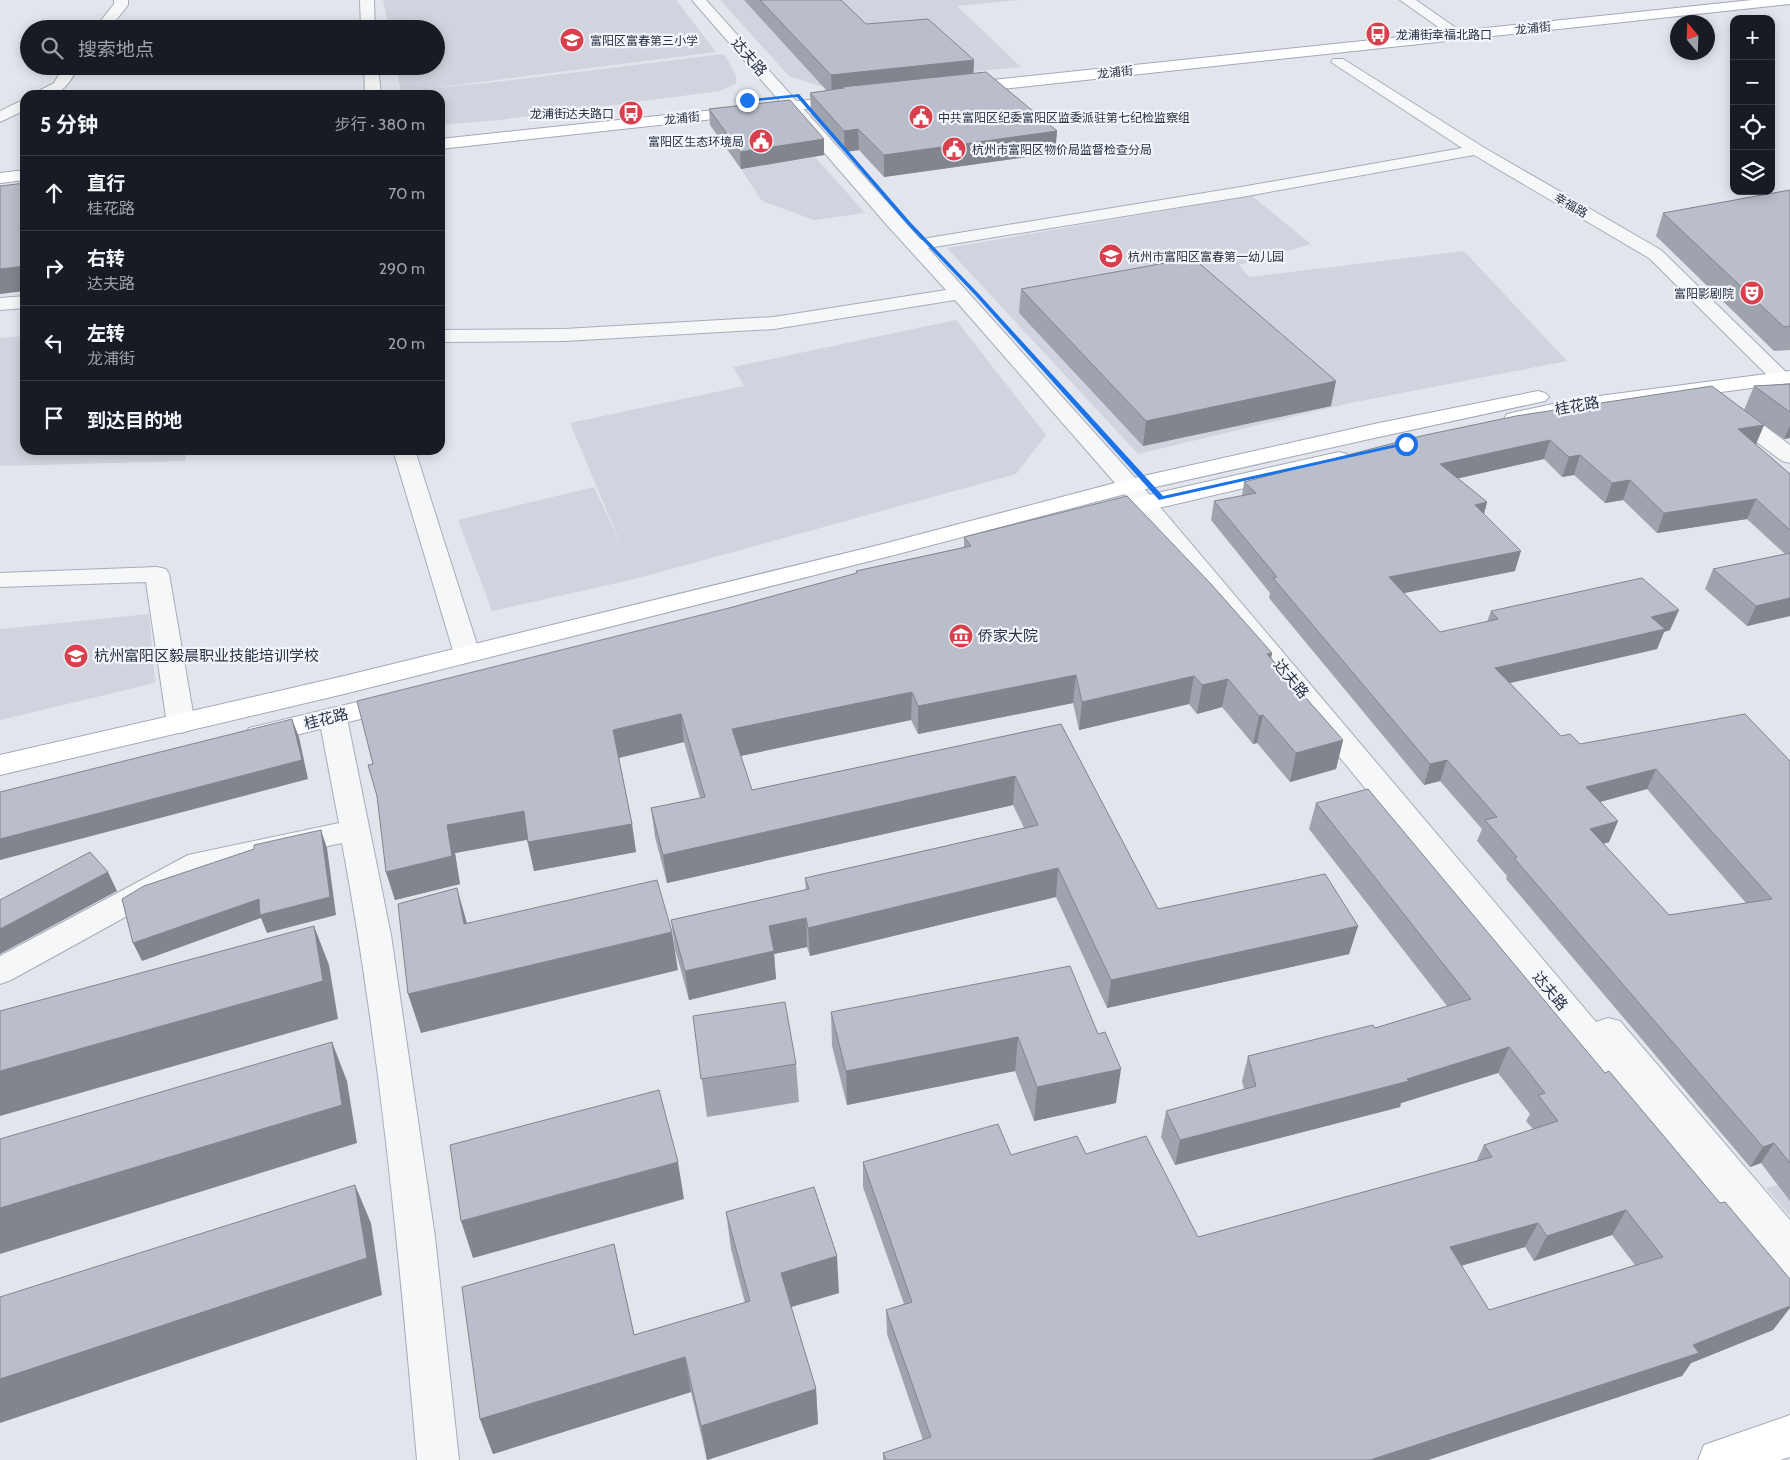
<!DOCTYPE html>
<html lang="zh">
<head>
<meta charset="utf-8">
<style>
	body { margin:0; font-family:Cabin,"Noto Sans SC",sans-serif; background:#242831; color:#f1f3f6 }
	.controls { position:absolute; right:15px; top:15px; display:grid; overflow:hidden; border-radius:10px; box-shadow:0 2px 12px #0003 }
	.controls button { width:45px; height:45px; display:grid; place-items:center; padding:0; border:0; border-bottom:1px solid #363941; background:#171b24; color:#f1f3f6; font:25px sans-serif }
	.compass { position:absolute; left:1670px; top:15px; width:45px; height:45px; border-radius:50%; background:#171b24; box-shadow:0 2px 12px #0003; rotate:341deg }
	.stop { position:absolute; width:15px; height:15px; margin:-11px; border:4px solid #1a73e8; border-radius:50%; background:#fff }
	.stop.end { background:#1a73e8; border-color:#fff; box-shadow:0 1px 5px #0008 }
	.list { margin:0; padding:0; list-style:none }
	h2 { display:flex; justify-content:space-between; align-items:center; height:65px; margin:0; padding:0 20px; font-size:21px }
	h2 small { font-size:16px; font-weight:400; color:#9ea1a6 }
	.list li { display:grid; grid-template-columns:32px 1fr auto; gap:15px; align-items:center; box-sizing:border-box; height:75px; padding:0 20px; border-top:1px solid #363941 }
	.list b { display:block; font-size:19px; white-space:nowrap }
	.list p { margin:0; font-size:16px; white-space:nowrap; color:#9ea1a6 }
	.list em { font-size:16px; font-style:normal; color:#9ea1a6 }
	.icon { flex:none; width:28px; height:28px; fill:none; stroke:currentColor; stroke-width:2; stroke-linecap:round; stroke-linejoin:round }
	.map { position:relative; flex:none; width:1790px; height:1460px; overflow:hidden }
	.search { position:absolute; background:#171b24; box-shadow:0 2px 12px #0003; left:20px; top:20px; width:425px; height:55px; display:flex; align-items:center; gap:12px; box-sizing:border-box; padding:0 18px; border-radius:28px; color:#9ea1a6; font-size:19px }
	.panel { position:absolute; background:#171b24; box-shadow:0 2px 12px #0003; left:20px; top:90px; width:425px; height:365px; border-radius:15px }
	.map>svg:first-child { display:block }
	.built { fill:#d0d4de }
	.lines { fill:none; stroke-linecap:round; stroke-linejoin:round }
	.minor-casing { stroke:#a7acb7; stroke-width:2 }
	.major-casing { stroke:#a1a9b8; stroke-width:2 }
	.minor { fill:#f6f7f9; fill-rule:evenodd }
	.major { fill:#fff; fill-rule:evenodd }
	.wall { fill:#9fa3ae; fill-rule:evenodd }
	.shaded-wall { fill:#82858d }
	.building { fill:#b9beca; stroke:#82858d; fill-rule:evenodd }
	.route { fill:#1a73e8 }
	.labels { text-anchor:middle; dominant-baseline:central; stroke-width:4.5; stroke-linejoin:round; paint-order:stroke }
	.far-street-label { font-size:12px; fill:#293245; stroke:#f2f5f9 }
	.far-poi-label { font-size:12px; fill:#293245; stroke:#f2f5f9; text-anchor:start }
	.street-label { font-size:15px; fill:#293245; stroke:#f2f5f9 }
	.poi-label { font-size:15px; fill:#293245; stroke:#f2f5f9; text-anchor:start }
</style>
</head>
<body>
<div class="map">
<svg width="1790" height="1460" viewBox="0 0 1790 1460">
	<rect width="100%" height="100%" fill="#e2e5ec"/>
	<g class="built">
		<path d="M383,0H676L716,52L425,89L495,82L724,54L736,75V84L720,91L499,120L440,125V95H386V93L401,91L396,66H436V29H389Z"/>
		<path d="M720,0H1019L957,6L1021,67L820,86L789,76Z"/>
		<path d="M815,157L865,213L814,220L762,201L741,169Z"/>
		<path d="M1252,196L1311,244L1239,265L1249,277L1464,251L1567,361L1350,403L1138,454L947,248Z"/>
		<path d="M956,320L1046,435L1016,474L635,579L492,611L458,520L594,487L624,552L570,423L744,386L733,367Z"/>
		<path d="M25,336V450H187L185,461L0,466V338Z"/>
		<path d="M149,614L155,683L0,720V629Z"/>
		<path d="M1790,1182V1216L1766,1188Z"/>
	</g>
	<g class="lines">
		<defs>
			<g id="minor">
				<path d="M114,0H128V5L109,29H94L114,4Z"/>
				<path d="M360,0H374L375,29H361Z"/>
				<path d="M692,0H706L921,240L928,238L1247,186L1462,148L1331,62L1333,59H1343L1483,147L1661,250L1788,374L1790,376L1788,382L1781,384L1774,382L1649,258L1474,155L1247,196L928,248L1138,481L1596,1022L1608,1018L1620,1021L1790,1220V1298L1777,1292L1122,491L955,300L774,329L564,341L440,342V330L564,329L774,317L946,290L886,224Z"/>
				<path d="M1400,0H1416L1456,28L1454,31H1444Z"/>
				<path d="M64,66H79C65,90 63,95 34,95L37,92L54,83Z"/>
				<path d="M364,66H378L381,95H365Z"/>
				<path d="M25,99V110L0,122V111Z"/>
				<path d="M25,296V308L0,310V298Z"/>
				<path d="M1731,406L1739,407L1790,445V463L1782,461L1723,417L1720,412L1723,407Z"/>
				<path d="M393,450H415L480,654L476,660L467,662L458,660L454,654Z"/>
				<path d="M157,567L166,569L169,574L195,724L191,730L181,733L171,730L167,724L146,582L0,587V573Z"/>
				<path d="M333,709L343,712L347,718L391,935L435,1237L459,1460H417C399,1254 380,1047 342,843L207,872L11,980L0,984V956L188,855L339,823L319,718L323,712Z"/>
			</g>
			<g id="major">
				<path d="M1752,0H1790V4L964,93L959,91L956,88L959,85L964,83Z"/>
				<path d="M846,96L851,98L854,101L851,104L440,149V139Z"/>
				<path d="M25,170V180L0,183V173Z"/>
				<path d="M1790,371V383L1576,411L1515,425L1507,424L1504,419L1507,414L1576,399Z"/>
				<path d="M1538,391L1545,393L1549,397L1545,401L1374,438L1133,492L898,554L344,694L0,775V755L344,676L883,544L1130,479L1374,424Z"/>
				<path d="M1339,452L1347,454L1350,459L1347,464L1099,522L1091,520L1087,515L1091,510L1144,496Z"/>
				<path d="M395,693L405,696L408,702L405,708L259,744L249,742L245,735L249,728Z"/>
				<path d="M1790,1415V1457L1780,1460H1698L1704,1445Z"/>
			</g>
		</defs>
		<use href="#minor" class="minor-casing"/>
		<use href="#major" class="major-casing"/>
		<use href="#minor" class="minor"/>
		<use href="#major" class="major"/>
	</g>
	<g class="wall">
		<path d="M744,0H841L866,24L974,60L973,73L1057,131L1055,153L884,177L859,150L845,152L811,114L810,93L827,91Z"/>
		<path d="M709,109L824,139V155L741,169L710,125Z"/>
		<path d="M1790,190V350L1774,351L1656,236L1663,213Z"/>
		<path d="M1021,289L1331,406L1143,446L1019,313Z"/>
		<path d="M1790,384V438L1784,439L1764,425L1756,444H1755L1790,474V616L1747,626L1705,589L1713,569L1785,554L1747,519L1657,533L1623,500L1605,503L1574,475L1562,477L1544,459L1458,478L1487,502L1484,514L1515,571L1404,593L1440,632L1487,622L1491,611L1670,630L1664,632L1657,649L1510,683L1561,736L1580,744L1790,761V1201L1761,1163L1750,1167L1506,879L1507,876L1477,841L1482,829L1440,781L1424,785L1269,598L1270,593L1211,520L1214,501L1242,496L1244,482L1744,410L1754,386ZM1647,789L1746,903L1669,915L1603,844L1609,842L1618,821L1600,802Z"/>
		<path d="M964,537L1272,653L1271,658L1343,740L1336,769L1290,782L1257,743L1253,744L1222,707L1197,714L1189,704L1079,730L1073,703L918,734L911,720L741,756L752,790L1061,724L1158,909L1358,926L1349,954L1107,1008L1056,897L810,956L807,947L774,954L776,979L689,1000L675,949L671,920L806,890L805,878L1024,828L1013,805L667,883L655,837L651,808L700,798L684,742L619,758L632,824L636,852L534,871L527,840L455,853L460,884L395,900L386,872L373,764L729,608L856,574V571L964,547Z"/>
		<path d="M1316,803L1773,1330L1691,1363L1682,1376L1428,1460H883V1453L923,1440L887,1334L886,1310L904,1304L863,1187V1162L1011,1155L1086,1154L1198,1237L1476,1162L1484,1145L1533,1129L1526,1121L1530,1114L1498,1073L1401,1103L1400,1107L1175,1165L1161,1137L1166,1111L1244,1089L1242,1081L1248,1056L1375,1028L1447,1006L1309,829ZM1612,1235L1635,1265L1489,1310L1461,1266L1525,1247L1534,1261Z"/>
		<path d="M831,1012L1098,1034L1116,1103L1034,1121L1015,1071L847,1105L832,1046Z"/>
		<path d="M693,1016L796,1064L799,1102L707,1117Z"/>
		<path d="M726,1212L839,1293L791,1307L816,1389L818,1424L707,1460L691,1392L493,1454L480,1419L614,1244L634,1335L745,1303L731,1249Z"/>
	</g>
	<g class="shaded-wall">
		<path d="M974,60L973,81L842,87L843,94L832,96L831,75Z"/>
		<path d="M858,129L859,150L845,152L844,131Z"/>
		<path d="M1057,131L1055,153L884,177V155Z"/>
		<path d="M824,139V155L741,169L740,152Z"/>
		<path d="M25,266V291L0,294V269Z"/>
		<path d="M1336,381L1331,406L1143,446L1146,421Z"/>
		<path d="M1764,425L1756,444L1730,448L1738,429Z"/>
		<path d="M1790,425V438L1784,439Z"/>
		<path d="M1550,440L1544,459L1434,484L1440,464Z"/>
		<path d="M1580,455L1574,475L1562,477L1569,457Z"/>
		<path d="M1630,480L1623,500L1605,503L1612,483Z"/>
		<path d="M1756,499L1747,519L1657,533L1664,513Z"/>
		<path d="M1487,502L1482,521L1475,505Z"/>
		<path d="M1521,551L1515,571L1384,597L1389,577Z"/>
		<path d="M1790,598V616L1747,626L1756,606Z"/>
		<path d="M1679,610L1670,630L1664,632L1657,649L1488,688L1495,668L1651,617Z"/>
		<path d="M1272,653L1267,681V654Z"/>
		<path d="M1076,675L1073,703L918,734V706Z"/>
		<path d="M1194,676L1189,704L1079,730L1082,702Z"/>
		<path d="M1228,679L1222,707L1197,714L1202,685Z"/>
		<path d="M912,692L911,720L735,757L732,729Z"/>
		<path d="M681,714L684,742L618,758L613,730Z"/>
		<path d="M1263,715L1257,743L1253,744L1259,716Z"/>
		<path d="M292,719L299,737L308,779L0,860V839Z"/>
		<path d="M1343,740L1336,769L1290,782L1296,753Z"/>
		<path d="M1447,760L1440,781L1424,785L1430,764Z"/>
		<path d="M1656,769L1647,789L1578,808L1586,787Z"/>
		<path d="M1015,776L1013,805L667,883L663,855Z"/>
		<path d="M524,811L530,839L455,853L460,884L395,900L386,872L447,825Z"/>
		<path d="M1618,821L1609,842L1581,850L1590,829Z"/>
		<path d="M632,824L636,852L534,871L528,842Z"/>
		<path d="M321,830L327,848L336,915L267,933L261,918L142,961L133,943L259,899Z"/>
		<path d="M1058,868L1056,897L810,956L808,928Z"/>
		<path d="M108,872L117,891L0,954V929Z"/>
		<path d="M457,888L468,927L464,924Z"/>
		<path d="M806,918L807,947L774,954L776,979L689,1000L685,971L769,926Z"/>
		<path d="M314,926L329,965L338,1019L0,1116V1071Z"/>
		<path d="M1358,926L1349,954L1107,1008L1111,980Z"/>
		<path d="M672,932L678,970L421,1033L408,994Z"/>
		<path d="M1018,1037L1015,1071L847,1105L846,1071Z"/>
		<path d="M332,1042L347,1081L357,1143L0,1254V1208Z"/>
		<path d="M1509,1047L1498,1073L1401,1103L1400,1107L1175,1165L1180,1140L1407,1079Z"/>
		<path d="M1121,1069L1116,1103L1034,1121L1037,1087Z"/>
		<path d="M1774,1143L1761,1163L1750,1167L1763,1147Z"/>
		<path d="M678,1162L684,1199L473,1258L461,1221Z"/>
		<path d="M355,1185L371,1223L382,1295L0,1423V1379Z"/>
		<path d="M1626,1210L1612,1235L1534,1261L1547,1236Z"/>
		<path d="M1538,1223L1525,1247L1439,1272L1450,1247Z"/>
		<path d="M614,1244L642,1370L685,1357L691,1392L493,1454L480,1419Z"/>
		<path d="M837,1256L839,1293L784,1309L781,1273Z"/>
		<path d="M1790,1306V1308L1773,1330L1691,1363L1682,1376L1428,1460H1370L1693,1345Z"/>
		<path d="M816,1389L818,1424L707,1460L701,1426Z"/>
	</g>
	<g class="building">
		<path d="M760,0H841L866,24L928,19L974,60L831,75Z"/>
		<path d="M986,72L1057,131L884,155L858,129L844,131L810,93L844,88L842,87Z"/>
		<path d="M790,100L824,139L740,152L709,109Z"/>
		<path d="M25,183V266L0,269V186Z"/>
		<path d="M1790,190V326L1784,327L1663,213Z"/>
		<path d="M1193,258L1336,381L1146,421L1021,289Z"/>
		<path d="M1790,384V412L1754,386Z"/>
		<path d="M1712,386L1764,425L1738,429L1790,474V530L1756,499L1664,513L1630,480L1612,483L1580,455L1569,457L1550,440L1440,464L1487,502L1475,505L1521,551L1389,577L1440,632L1498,619L1491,611L1642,578L1679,610L1651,617L1665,629L1495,668L1561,736L1570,734L1580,744L1745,714L1790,761V1163L1774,1143L1763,1147L1514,858L1517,857L1485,820L1497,817L1447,760L1430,764L1273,578L1277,577L1214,501L1256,493L1244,482L1421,436L1516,416ZM1656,769L1772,899L1669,915L1590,829L1618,821L1586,787Z"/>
		<path d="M1127,496L1211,584L1272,653L1267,654L1343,740L1296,753L1263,715L1259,716L1228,679L1202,685L1194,676L1082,702L1076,675L918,706L912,692L732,729L752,790L1061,724L1158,909L1325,874L1358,926L1111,980L1058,868L808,928L806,918L769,926L774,951L685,971L671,920L809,889L805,878L1038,825L1015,776L663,855L651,808L705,797L681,714L613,730L632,824L528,842L524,811L447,825L452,856L386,872L377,796L368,765L373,764L357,701L729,608L857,573L856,571L971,546L964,537Z"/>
		<path d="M1790,553V598L1756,606L1713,569Z"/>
		<path d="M292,719L302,760L0,839V792Z"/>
		<path d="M1368,789L1605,1073L1609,1071L1720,1203L1725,1202L1790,1279V1306L1693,1345L1699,1353L1370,1460H886L883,1453L931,1437L886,1310L912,1302L863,1162L998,1124L1011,1155L1077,1136L1086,1154L1146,1136L1198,1237L1492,1157L1484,1145L1558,1121L1538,1095L1545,1093L1509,1047L1407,1079L1409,1081L1180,1140L1166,1111L1256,1086L1248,1056L1373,1025L1375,1028L1471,999L1316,803ZM1626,1210L1663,1257L1489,1310L1450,1247L1538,1223L1547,1236Z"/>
		<path d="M321,830L330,897L260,915L259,899L133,943L122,899L144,886L254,849V845Z"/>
		<path d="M90,852L108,872L0,929V900Z"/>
		<path d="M657,880L672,932L408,994L398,904L457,888L464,924Z"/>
		<path d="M314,926L323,981L0,1071V1011Z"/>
		<path d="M1070,966L1098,1034L1105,1032L1121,1069L1037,1087L1018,1037L846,1071L831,1012Z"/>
		<path d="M785,1002L796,1064L701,1079L693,1016Z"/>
		<path d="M332,1042L342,1105L0,1208V1139Z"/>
		<path d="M659,1090L678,1162L461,1221L450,1145Z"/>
		<path d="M355,1185L367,1258L0,1379V1297Z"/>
		<path d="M814,1187L837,1256L781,1273L816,1389L701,1426L685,1357L480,1419L462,1287L614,1244L634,1335L750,1301L726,1212Z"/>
	</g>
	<path class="route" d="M799,94L911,223L978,293L1163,496L1406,442L1410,444L1159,500L975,295L908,225L797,97L747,102L744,100Z"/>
	<defs>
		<symbol id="bus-disc" viewBox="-11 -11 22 22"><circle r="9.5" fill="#d8404e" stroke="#f2f5f9"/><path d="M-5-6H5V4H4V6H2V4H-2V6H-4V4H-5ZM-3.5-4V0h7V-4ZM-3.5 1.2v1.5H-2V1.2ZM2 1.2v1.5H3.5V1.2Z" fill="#fff"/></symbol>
		<symbol id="school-disc" viewBox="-11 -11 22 22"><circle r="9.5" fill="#d8404e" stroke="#f2f5f9"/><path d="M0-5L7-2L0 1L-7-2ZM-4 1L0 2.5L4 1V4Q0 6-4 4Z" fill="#fff"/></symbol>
		<symbol id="civic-disc" viewBox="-11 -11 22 22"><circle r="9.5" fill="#d8404e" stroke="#f2f5f9"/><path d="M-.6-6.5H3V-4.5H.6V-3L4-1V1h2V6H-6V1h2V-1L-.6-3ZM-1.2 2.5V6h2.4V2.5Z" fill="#fff"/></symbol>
		<symbol id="theatre-disc" viewBox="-11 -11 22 22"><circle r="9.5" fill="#d8404e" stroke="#f2f5f9"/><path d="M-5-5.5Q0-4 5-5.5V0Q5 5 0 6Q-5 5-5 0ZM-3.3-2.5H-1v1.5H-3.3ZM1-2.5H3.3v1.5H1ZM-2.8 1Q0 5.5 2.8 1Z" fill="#fff"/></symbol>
		<symbol id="museum-disc" viewBox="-11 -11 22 22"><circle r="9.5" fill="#d8404e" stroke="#f2f5f9"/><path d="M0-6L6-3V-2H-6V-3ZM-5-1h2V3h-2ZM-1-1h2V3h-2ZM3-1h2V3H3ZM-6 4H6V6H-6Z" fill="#fff"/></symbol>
	</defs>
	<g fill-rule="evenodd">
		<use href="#bus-disc" x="1364" y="20" width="28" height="28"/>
		<use href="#school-disc" x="558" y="26" width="28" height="28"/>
		<use href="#bus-disc" x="617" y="99" width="28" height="28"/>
		<use href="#civic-disc" x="907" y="103" width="28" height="28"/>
		<use href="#civic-disc" x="747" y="127" width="28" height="28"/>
		<use href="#civic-disc" x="940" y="135" width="28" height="28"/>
		<use href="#school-disc" x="1097" y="242" width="28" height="28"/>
		<use href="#theatre-disc" x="1738" y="279" width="28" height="28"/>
		<use href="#museum-disc" x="947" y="622" width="28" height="28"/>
		<use href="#school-disc" x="62" y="642" width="28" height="28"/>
	</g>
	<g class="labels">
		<g class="far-street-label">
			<text transform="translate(1533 28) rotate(-6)">龙浦街</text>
			<text transform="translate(1115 72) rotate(-6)">龙浦街</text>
			<text transform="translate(682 118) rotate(-6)">龙浦街</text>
			<text transform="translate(1571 205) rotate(30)">幸福路</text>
		</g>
		<g class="far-poi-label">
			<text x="1396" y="34">龙浦街幸福北路口</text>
			<text x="590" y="40">富阳区富春第三小学</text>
			<text x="614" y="113" text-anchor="end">龙浦街达夫路口</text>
			<text x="938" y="117">中共富阳区纪委富阳区监委派驻第七纪检监察组</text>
			<text x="744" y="141" text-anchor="end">富阳区生态环境局</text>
			<text x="972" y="149">杭州市富阳区物价局监督检查分局</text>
			<text x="1128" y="256">杭州市富阳区富春第一幼儿园</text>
			<text x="1734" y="293" text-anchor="end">富阳影剧院</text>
		</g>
		<g class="street-label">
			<text transform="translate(749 57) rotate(49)">达夫路</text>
			<text transform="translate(1577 406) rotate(-10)">桂花路</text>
			<text transform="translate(1291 679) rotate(50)">达夫路</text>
			<text transform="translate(326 719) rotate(-14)">桂花路</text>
			<text transform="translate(1550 991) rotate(50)">达夫路</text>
		</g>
		<g class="poi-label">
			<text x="978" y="636">侨家大院</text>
			<text x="94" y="656">杭州富阳区毅晨职业技能培训学校</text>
		</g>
	</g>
</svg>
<div class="controls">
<button>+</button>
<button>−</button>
<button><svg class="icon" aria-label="locate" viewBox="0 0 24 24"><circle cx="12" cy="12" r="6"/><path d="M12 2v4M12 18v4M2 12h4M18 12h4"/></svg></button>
<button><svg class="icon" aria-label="layers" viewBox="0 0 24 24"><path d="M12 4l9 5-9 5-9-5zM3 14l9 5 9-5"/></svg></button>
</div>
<svg class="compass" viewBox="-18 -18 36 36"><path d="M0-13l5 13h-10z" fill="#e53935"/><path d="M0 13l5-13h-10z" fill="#9ea1a6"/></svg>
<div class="stop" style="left:1406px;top:444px"></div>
<div class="stop end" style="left:747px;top:100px"></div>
<div class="search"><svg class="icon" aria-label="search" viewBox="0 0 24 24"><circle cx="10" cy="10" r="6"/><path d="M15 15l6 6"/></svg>搜索地点</div>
<section class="panel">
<h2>5 分钟<small>步行 · 380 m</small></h2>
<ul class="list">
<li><svg class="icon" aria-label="ahead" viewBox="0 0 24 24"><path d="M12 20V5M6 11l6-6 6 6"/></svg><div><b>直行</b><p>桂花路</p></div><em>70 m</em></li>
<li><svg class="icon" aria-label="right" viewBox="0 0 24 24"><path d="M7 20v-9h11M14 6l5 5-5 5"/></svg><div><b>右转</b><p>达夫路</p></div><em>290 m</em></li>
<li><svg class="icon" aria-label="left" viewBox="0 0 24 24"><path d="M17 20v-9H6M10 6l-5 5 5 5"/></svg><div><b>左转</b><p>龙浦街</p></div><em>20 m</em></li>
<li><svg class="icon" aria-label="arrive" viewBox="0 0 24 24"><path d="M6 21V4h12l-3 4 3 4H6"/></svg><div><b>到达目的地</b></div></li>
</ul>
</section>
</div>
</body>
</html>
